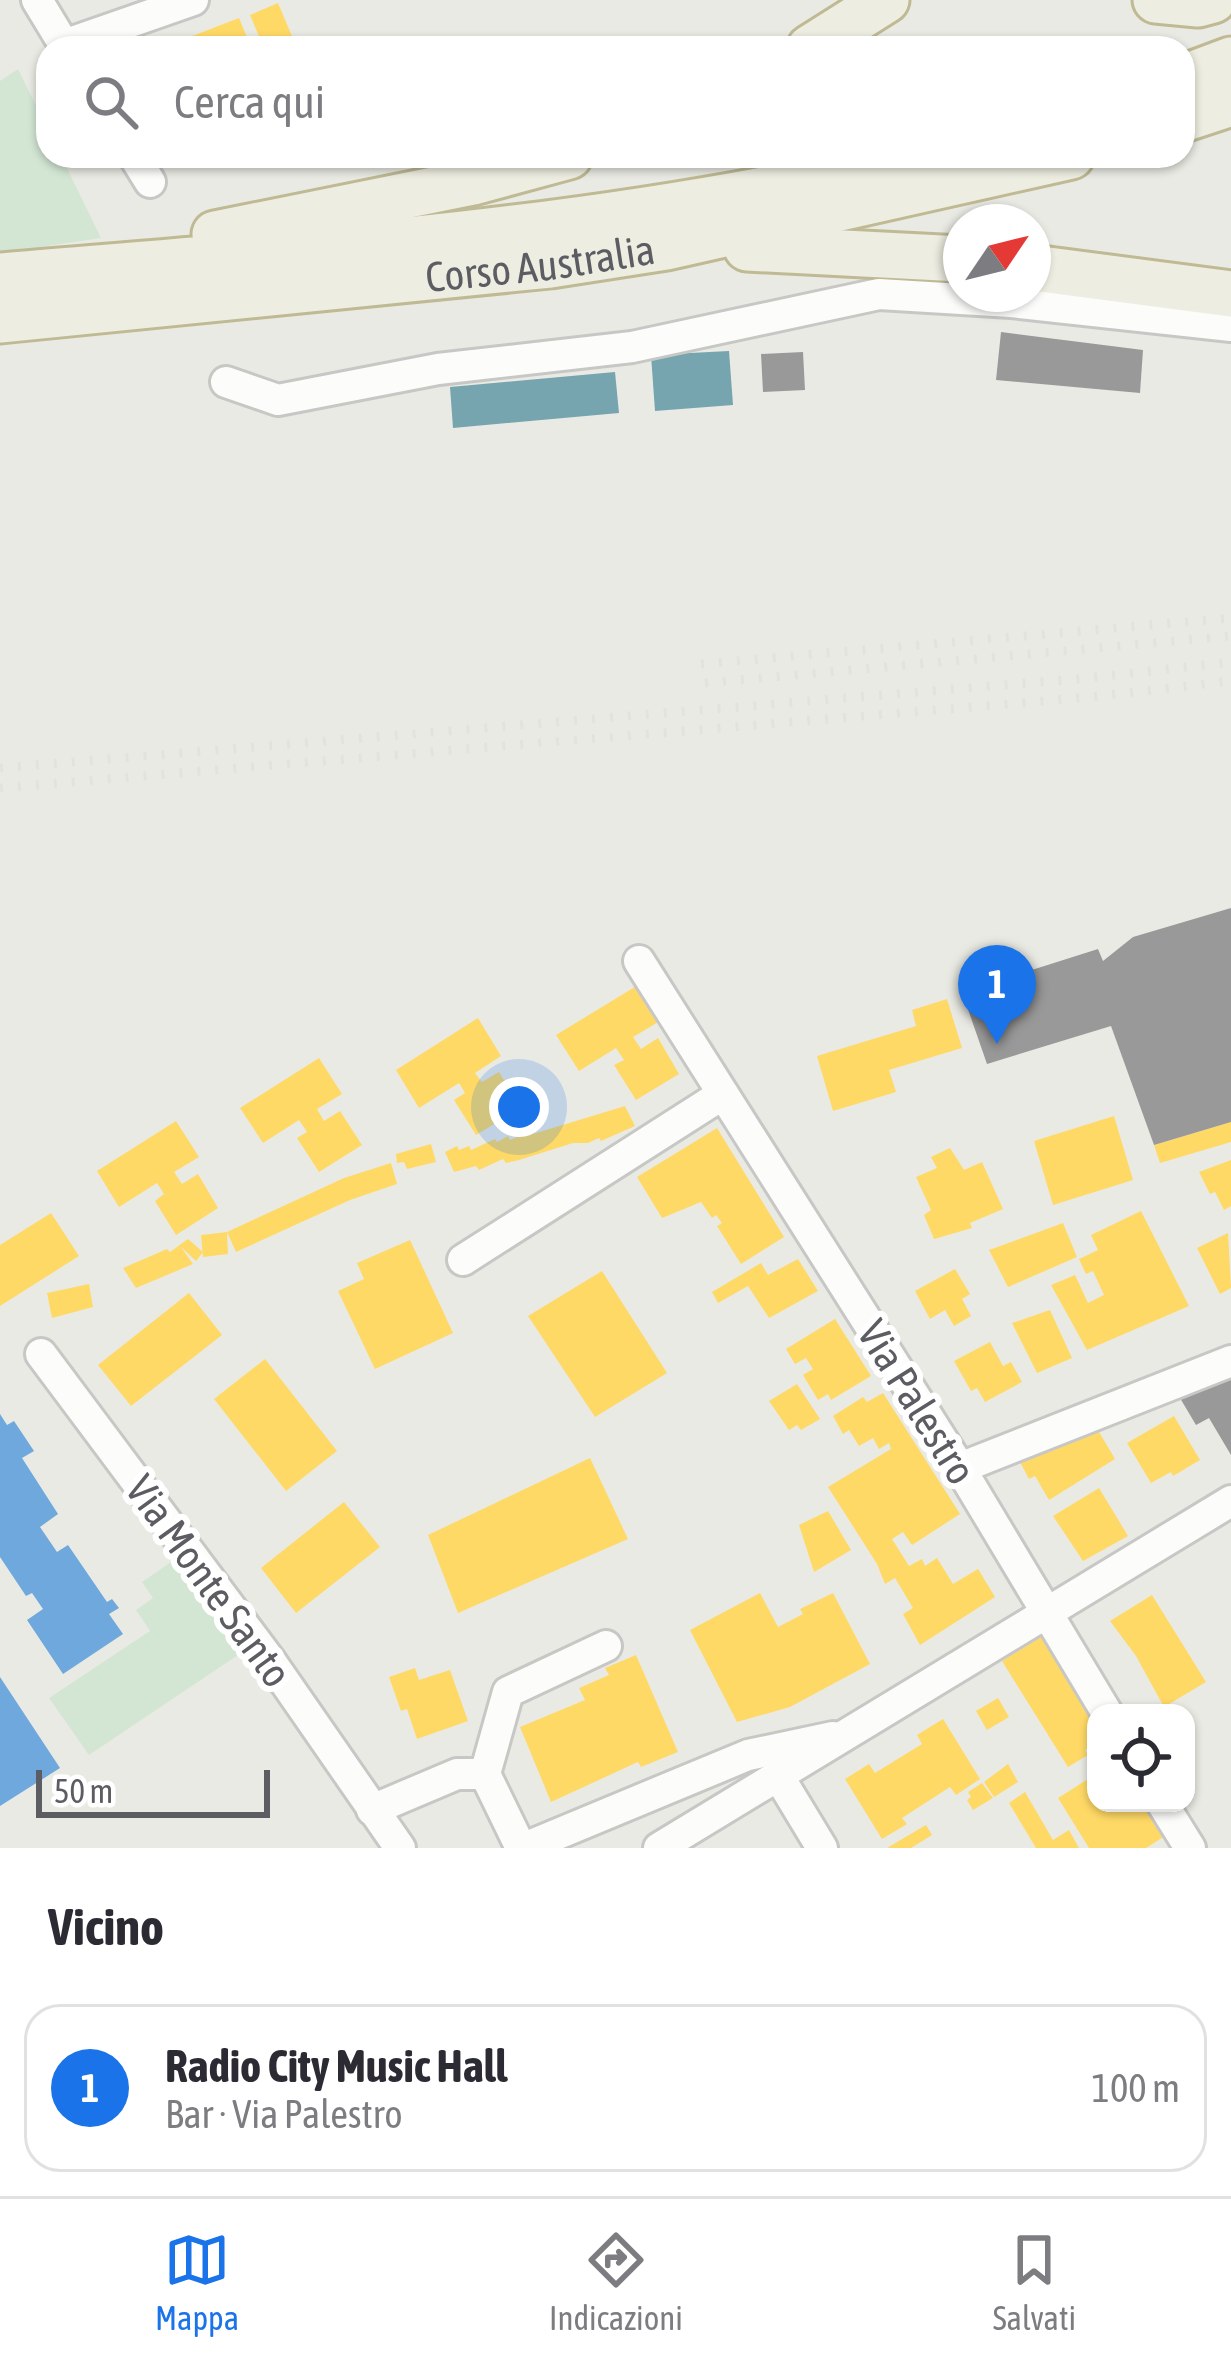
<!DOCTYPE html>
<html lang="it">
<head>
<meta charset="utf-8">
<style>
	body { margin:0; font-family:"Asap Condensed",sans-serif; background:#f7f7f7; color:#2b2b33 }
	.controls { position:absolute; right:36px; bottom:36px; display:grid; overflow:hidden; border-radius:24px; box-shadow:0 3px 9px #0004 }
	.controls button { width:108px; height:108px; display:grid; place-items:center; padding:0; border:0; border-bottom:3px solid #e1e1e2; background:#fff; color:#2b2b33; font:60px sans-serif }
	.compass { position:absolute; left:943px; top:204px; width:108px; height:108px; border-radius:50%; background:#fff; box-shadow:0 3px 9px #0004; rotate:55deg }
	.scale { position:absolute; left:36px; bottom:30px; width:234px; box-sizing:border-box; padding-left:12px; border:6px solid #5b5d62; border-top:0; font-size:33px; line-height:42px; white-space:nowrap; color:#5b5d62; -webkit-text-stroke:9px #fff; paint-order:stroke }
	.you { position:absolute; left:519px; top:1107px; width:42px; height:42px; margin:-30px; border:9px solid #fff; border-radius:50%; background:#1a73e8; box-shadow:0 0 0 18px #1a73e833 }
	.badge { display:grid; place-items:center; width:78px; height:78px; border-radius:50%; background:#1a73e8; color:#fff; font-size:39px; font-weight:700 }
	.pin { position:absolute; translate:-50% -99px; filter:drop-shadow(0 3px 6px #0008) }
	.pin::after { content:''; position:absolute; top:63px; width:42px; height:36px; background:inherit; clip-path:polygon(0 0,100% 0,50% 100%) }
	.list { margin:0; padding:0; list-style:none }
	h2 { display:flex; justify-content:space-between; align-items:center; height:156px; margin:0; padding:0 48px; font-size:51px }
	h2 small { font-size:39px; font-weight:400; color:#7c7c81 }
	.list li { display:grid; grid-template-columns:78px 1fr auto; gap:36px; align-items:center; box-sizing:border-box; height:168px; margin:0 24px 24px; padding:0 24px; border:3px solid #e1e1e2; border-radius:36px }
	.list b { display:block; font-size:45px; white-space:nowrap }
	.list p { margin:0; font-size:39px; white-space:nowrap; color:#7c7c81 }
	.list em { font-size:39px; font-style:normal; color:#7c7c81 }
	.icon { flex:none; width:66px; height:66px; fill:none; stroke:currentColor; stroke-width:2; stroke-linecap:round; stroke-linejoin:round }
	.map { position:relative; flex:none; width:1231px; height:1848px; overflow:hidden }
	.search { position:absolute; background:#fff; box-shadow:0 3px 9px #0004; left:36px; right:36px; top:36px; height:132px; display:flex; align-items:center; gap:30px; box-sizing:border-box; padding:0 42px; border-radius:36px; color:#7c7c81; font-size:45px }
	.sheet { height:348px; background:#fff }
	nav { display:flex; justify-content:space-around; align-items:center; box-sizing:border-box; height:168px; border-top:3px solid #e1e1e2; background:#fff; font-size:33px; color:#7c7c81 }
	nav a { display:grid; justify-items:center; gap:6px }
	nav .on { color:#1a73e8 }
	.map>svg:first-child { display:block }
	.green { fill:#d3e6d4 }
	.homes { fill:#ffd966 }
	.schools { fill:#6fa8dc }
	.public { fill:#76a5af }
	.industry { fill:#999 }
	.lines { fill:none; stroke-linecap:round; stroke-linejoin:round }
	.minor-casing { stroke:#c7c7c5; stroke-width:36 }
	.highway-casing { stroke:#bfba94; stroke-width:51 }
	.minor { stroke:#fcfcfb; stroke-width:30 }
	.highway { stroke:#edede1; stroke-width:45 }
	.rail { stroke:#e2e2e1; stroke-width:9; stroke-dasharray:3 15; stroke-linecap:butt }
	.labels { text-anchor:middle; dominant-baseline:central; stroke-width:12; stroke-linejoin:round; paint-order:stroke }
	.street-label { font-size:42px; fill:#5b5d62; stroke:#fff }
</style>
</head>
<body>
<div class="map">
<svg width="1231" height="1848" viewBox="0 0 1231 1848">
	<rect width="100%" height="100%" fill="#eaeae4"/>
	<g class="green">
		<path d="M18,69L48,130V156H61L101,238L0,253V81Z"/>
		<path d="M174,1560L241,1653L89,1755L49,1698L150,1631L136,1610L153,1598L142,1582Z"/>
	</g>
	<g class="homes">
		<path d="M278,3L297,48H264L250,15Z"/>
		<path d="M239,18L249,42L234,48H185L182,40Z"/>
		<path d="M638,985L660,1021L633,1037L641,1049L658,1038L679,1074L636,1100L614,1065L624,1060L616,1048L579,1071L556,1035Z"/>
		<path d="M947,999L962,1048L889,1070L896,1092L833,1111L817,1056L916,1026L912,1010Z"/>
		<path d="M478,1018L501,1056L475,1073L482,1082L499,1072L521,1108L476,1135L454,1100L465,1093L459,1083L419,1108L396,1070Z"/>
		<path d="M319,1058L342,1094L317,1109L324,1121L340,1111L362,1145L319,1172L297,1138L307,1132L299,1120L263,1143L240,1108Z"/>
		<path d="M625,1106L635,1126L601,1141L599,1138L588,1143H573L519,1160L506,1163L503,1159L479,1170L476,1166L454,1172L445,1152L457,1146L459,1150L469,1146L471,1150L495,1139L497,1142L508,1136L510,1140L531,1131L533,1134Z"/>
		<path d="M1114,1116L1133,1180L1053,1205L1034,1141Z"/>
		<path d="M176,1121L199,1157L174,1172L182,1184L198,1174L218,1208L176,1235L155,1201L164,1194L157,1183L119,1207L97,1171Z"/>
		<path d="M1231,1122V1142L1160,1163L1154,1145Z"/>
		<path d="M717,1128L784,1237L741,1264L717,1226L722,1223L716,1215L712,1218L701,1202L662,1218L637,1177Z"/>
		<path d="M431,1144L436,1162L407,1169L404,1162L397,1163L396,1154Z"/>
		<path d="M950,1148L964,1170L982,1162L1003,1209L970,1223L972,1228L934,1239L924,1215L931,1210L916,1177L937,1168L931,1157Z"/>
		<path d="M1231,1160V1206L1224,1210L1215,1192L1210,1194L1199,1172Z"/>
		<path d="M391,1163L397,1184L350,1200L236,1252L227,1232L344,1178Z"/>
		<path d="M1141,1211L1189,1306L1087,1350L1051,1285L1075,1275L1088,1303L1104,1295L1093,1271L1086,1274L1079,1259L1098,1250L1091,1235Z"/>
		<path d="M51,1213L79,1256L0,1306V1245Z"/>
		<path d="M1063,1223L1077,1257L1008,1287L989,1250Z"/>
		<path d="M227,1232L228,1254L203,1257L201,1235Z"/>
		<path d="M1228,1233L1231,1288L1220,1294L1197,1248Z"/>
		<path d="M188,1239L203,1252L196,1261L181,1247L193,1264L136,1288L123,1268L167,1249L170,1252Z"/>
		<path d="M410,1240L453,1333L375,1369L338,1291L364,1279L357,1263Z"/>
		<path d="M798,1259L818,1291L769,1318L748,1286L718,1303L712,1292L761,1263L768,1275Z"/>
		<path d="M955,1269L970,1294L962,1299L971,1316L954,1326L945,1310L930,1319L915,1291Z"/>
		<path d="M602,1271L667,1373L595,1417L528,1316Z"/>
		<path d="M89,1284L93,1307L52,1318L47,1293Z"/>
		<path d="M189,1293L222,1335L131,1406L98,1365Z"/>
		<path d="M1050,1310L1072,1358L1037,1373L1012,1323Z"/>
		<path d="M835,1319L871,1376L831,1400L828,1394L818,1400L803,1375L813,1369L806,1358L795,1364L786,1349Z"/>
		<path d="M990,1342L1003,1366L1011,1362L1022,1382L985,1402L977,1388L971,1391L954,1361Z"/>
		<path d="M265,1359L337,1451L286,1491L214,1399Z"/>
		<path d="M797,1384L820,1419L801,1430L797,1425L789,1430L769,1401Z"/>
		<path d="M883,1393L960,1514L912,1545L903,1532L892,1539L909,1566L922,1559L925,1566L937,1558L953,1584L978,1569L995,1597L920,1645L903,1614L913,1608L895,1578L885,1584L877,1564L828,1487L891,1449L889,1443L879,1449L873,1438L859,1446L849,1430L843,1434L833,1416L863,1397L867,1402Z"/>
		<path d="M1174,1416L1200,1460L1173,1476L1171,1472L1151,1483L1127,1443Z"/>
		<path d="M1095,1425L1115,1459L1049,1500L1035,1476L1029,1479L1019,1460Z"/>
		<path d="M590,1458L628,1539L458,1613L428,1535Z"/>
		<path d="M1099,1488L1128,1536L1083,1561L1053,1516Z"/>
		<path d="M344,1502L380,1547L296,1613L261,1568Z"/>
		<path d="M828,1511L851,1550L814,1572L799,1525Z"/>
		<path d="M760,1593L778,1627L803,1614L800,1609L833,1593L870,1664L790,1707L737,1722L690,1630Z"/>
		<path d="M1152,1595L1206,1682L1164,1707L1136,1656L1110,1621Z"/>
		<path d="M1042,1636L1096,1724V1743L1085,1750L1088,1755L1068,1767L1002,1661Z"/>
		<path d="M636,1655L678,1752L641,1767L638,1762L551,1802L520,1727L585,1700L579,1688L609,1675L605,1668Z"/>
		<path d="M415,1668L419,1680L450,1670L468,1721L417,1739L407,1709L401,1711L389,1677Z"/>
		<path d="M998,1698L1009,1717L987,1730L976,1711Z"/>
		<path d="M943,1719L980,1779L956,1795L950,1787L902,1818L907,1824L882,1839L845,1779L869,1764L875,1773L922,1744L917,1735Z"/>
		<path d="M1008,1764L1018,1782L994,1797L984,1782Z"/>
		<path d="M1096,1774V1803H1143L1165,1836L1146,1848H1089L1058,1798Z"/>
		<path d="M982,1783L993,1798L973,1810L967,1800L971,1797L968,1792Z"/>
		<path d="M1025,1792L1053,1840L1069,1830L1079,1848H1036L1009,1803Z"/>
		<path d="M926,1825L932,1835L911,1848H887Z"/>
	</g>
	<g class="schools">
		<path d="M0,1414L7,1425L14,1421L34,1451L22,1458L58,1514L40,1527L57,1552L68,1545L107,1602L112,1599L119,1608L109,1614L123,1634L63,1674L27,1620L43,1609L32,1593L26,1596L0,1557Z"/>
		<path d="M0,1677L60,1768L0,1806Z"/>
	</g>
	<g class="public">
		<path d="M729,351L733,405L655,411L651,355Z"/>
		<path d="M615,372L619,413L453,428L450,387Z"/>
	</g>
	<g class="industry">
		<path d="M1001,332L1143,350L1140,393L996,380Z"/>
		<path d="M803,352L805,390L763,392L761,354Z"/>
		<path d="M1231,908V1122L1154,1145L1111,1026L987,1064L962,992L1098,949L1103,961L1133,937Z"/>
		<path d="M1231,1371V1455L1209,1418L1196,1425L1177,1393Z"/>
	</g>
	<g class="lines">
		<defs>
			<g id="minor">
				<path d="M37,0L66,48"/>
				<path d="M64,45L193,0"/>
				<path d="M134,156L150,182"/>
				<path d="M226,382L278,400L438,369L632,347L879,294L1011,302L1231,326"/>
				<path d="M639,961L960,1468L1107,1713"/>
				<path d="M463,1260L723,1094"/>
				<path d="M41,1354L269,1659L400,1848"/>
				<path d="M960,1468L1231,1361"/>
				<path d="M485,1774L508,1692L606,1646"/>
				<path d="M779,1777L822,1848"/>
				<path d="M1162,1803L1190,1848"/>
				<path d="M372,1810L457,1774H485L521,1848"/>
				<path d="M524,1848L748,1755L833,1737"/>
				<path d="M659,1848L1231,1501"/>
			</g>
			<g id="highway">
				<path d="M1156,0L1198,4L1213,0"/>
				<path d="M810,48L886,0"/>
				<path d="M1183,78L1231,60"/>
				<path d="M1183,119L1231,103"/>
				<path d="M215,234L473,182L569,156"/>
				<path d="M747,248L961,259"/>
				<path d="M1033,268L1231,294"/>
				<path d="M0,276C310,250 619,230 922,156"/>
				<path id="s1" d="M0,320L550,265L666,247L1071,156"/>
			</g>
		</defs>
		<use href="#minor" class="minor-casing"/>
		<use href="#highway" class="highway-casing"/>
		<use href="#minor" class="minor"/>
		<use href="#highway" class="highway"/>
		<g class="rail">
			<path d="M701,664L1231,618"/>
			<path d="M705,683L1231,636"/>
			<path d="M0,768L1088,678L1231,662"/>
			<path d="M0,788L1091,697L1231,681"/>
		</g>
	</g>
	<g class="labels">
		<g class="street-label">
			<text stroke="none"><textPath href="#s1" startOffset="543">Corso Australia</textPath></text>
			<text transform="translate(917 1402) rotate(58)">Via Palestro</text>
			<text transform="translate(209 1581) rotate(54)">Via Monte Santo</text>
		</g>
	</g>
</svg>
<div class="controls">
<button><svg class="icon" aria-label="locate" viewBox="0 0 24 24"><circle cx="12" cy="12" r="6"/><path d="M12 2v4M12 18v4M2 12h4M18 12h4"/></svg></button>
</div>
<svg class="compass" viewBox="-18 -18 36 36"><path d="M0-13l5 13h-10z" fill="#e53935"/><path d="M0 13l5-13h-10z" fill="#7c7c81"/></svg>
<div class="scale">50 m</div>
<div class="you"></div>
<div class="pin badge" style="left:997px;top:1044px">1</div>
<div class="search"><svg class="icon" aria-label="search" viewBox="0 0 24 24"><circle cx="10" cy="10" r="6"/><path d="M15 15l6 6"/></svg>Cerca qui</div>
</div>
<section class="sheet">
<h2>Vicino<small></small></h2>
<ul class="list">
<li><span class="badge">1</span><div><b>Radio City Music Hall</b><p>Bar · Via Palestro</p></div><em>100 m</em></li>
</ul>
</section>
<nav>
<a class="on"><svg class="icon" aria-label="map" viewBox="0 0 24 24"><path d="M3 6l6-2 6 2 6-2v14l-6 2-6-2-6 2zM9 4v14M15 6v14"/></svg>Mappa</a>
<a><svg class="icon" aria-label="directions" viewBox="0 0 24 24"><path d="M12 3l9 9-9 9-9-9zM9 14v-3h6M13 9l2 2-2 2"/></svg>Indicazioni</a>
<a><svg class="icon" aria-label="saved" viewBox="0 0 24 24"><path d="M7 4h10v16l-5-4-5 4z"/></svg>Salvati</a>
</nav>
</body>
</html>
